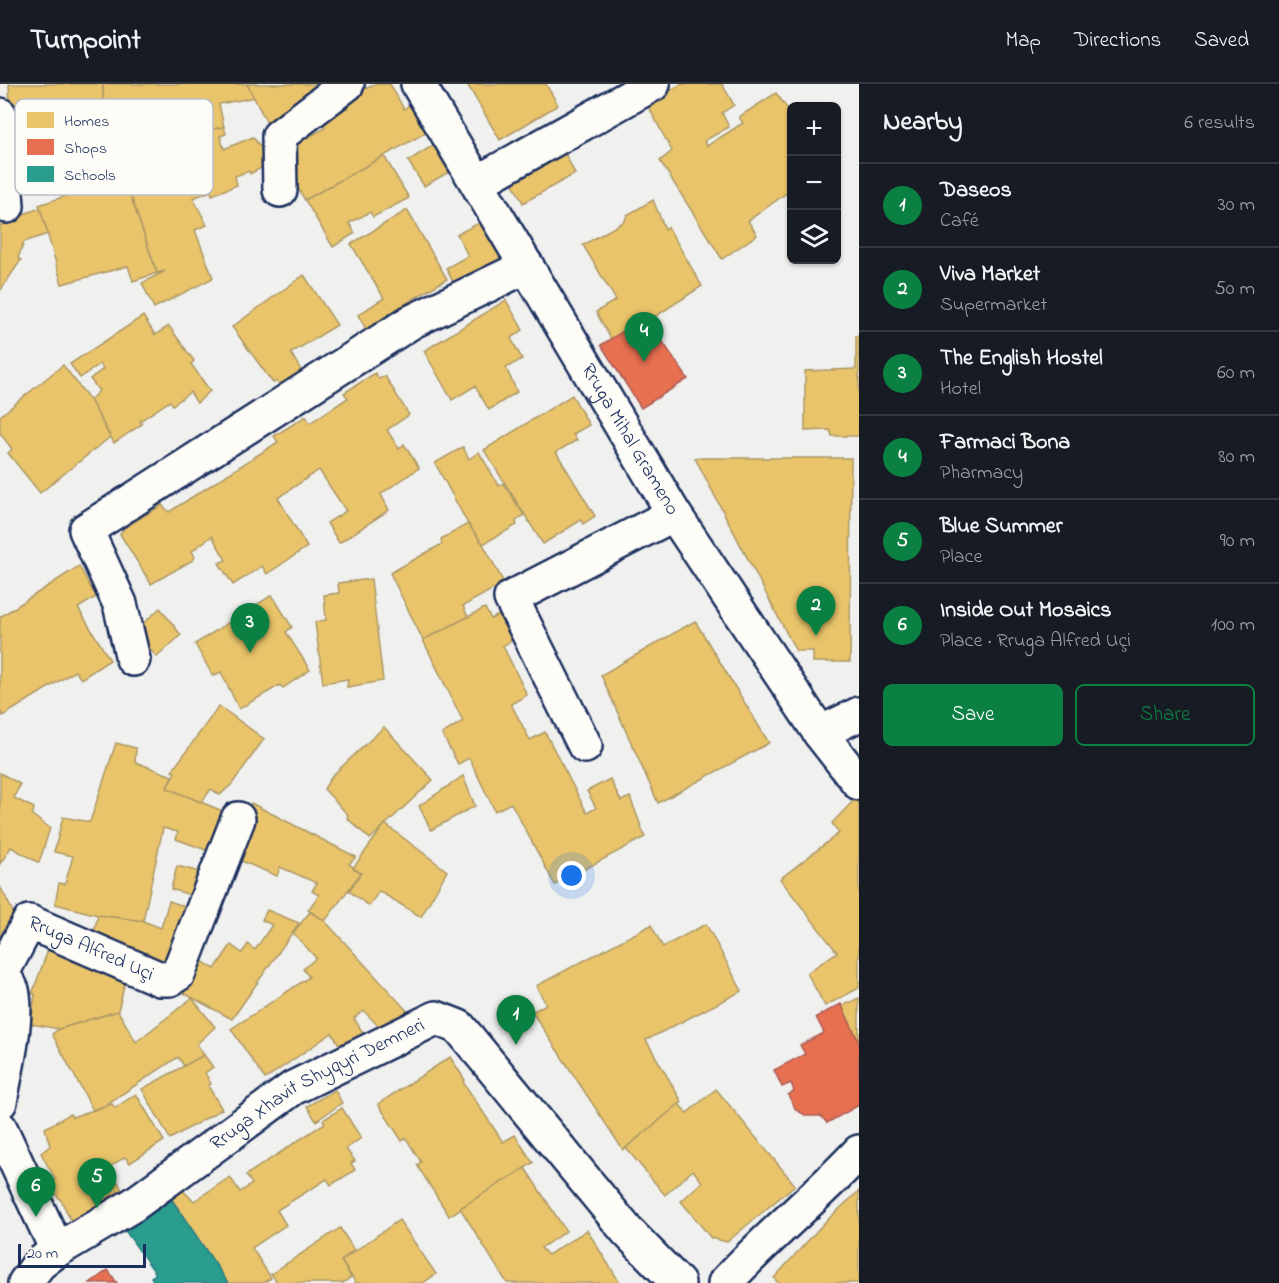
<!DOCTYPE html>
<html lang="en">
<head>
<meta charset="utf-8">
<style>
	body { margin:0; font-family:"Indie Flower",sans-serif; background:#242831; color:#f1f3f6 }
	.controls { position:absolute; right:18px; top:18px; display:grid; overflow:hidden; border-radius:9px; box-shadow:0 2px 4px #0004 }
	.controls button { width:54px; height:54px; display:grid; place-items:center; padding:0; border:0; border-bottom:2px solid #363941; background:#171b24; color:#f1f3f6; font:30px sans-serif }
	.scale { position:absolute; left:18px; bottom:15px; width:128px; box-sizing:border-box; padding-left:6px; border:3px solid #1b2f5e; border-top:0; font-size:16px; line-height:21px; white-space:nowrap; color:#1b2f5e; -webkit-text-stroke:4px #fdfcf7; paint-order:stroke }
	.you { position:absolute; left:572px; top:792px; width:21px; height:21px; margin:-15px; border:4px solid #fff; border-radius:50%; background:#1a73e8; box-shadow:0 0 0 9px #1a73e833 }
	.badge { display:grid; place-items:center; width:39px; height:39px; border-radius:50%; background:#0b8043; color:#fff; font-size:20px; font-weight:700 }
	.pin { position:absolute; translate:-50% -50px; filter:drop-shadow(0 2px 3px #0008) }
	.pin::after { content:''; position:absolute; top:32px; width:21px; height:18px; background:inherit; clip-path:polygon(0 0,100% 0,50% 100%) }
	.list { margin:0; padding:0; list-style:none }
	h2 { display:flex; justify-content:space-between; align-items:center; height:78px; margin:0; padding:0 24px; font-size:26px }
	h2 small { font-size:20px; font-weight:400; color:#9ea1a6 }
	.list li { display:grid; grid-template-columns:39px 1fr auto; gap:18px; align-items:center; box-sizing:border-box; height:84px; padding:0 24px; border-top:2px solid #363941 }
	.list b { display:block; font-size:22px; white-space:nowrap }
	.list p { margin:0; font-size:20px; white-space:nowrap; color:#9ea1a6 }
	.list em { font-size:20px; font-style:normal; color:#9ea1a6 }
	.actions { display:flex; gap:12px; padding:18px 24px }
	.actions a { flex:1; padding:14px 0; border:2px solid #0b8043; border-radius:9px; text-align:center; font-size:21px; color:#0b8043 }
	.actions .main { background:#0b8043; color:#fff }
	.icon { flex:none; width:33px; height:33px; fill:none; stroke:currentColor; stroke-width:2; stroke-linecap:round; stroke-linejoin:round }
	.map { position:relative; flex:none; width:859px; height:1199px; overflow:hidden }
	header { display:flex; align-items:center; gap:36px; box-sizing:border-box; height:84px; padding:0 30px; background:#171b24; border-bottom:2px solid #363941 }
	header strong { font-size:28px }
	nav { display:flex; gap:33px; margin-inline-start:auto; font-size:21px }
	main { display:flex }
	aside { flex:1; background:#171b24 }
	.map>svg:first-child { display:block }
	.homes { fill:#e9c46a; stroke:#ab9766; stroke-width:1.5 }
	.shops { fill:#e76f51; stroke:#aa5c55; stroke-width:1.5 }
	.schools { fill:#2a9d8f; stroke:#267c80; stroke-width:1.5 }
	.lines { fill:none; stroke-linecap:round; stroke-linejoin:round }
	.minor-casing { stroke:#1b2f5e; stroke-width:38 }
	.minor { stroke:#fdfcf7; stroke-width:33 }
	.labels { text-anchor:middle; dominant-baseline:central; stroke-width:6; stroke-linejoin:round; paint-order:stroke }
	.street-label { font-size:20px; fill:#1b2f5e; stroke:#fdfcf7 }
	.key { fill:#fdfcf7; stroke:#b9bec9; stroke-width:1.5 }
	.key-label { font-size:16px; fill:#1b2f5e }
</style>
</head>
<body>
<header>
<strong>Turnpoint</strong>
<nav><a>Map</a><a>Directions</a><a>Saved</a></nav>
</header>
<main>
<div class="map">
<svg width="859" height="1199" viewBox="0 0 859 1199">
	<rect width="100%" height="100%" fill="#f0f0ee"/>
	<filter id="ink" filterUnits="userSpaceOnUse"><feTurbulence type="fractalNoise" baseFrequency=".0167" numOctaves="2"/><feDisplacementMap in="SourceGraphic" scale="12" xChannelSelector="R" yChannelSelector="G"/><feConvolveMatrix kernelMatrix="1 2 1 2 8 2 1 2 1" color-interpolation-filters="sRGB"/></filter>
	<g filter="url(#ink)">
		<g class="homes">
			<path d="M9,0H103L104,45L72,50L75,92L70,100L18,104L12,77Z"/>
			<path d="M103,0H247L256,13L219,20L224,43L125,61L131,80L70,100L75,92L72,50L104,45Z"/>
			<path d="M247,0H331L270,45Z"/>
			<path d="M377,0H390L404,25L412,19L427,48L305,116L288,88L296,60L325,44L322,38L349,23L344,13Z"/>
			<path d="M467,0H546L558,21L500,56Z"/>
			<path d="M681,0H722L734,21L722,29L729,43L704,57L707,62L743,39L739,33L776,9L792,31V105L748,137L757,151L722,175L660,77L672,67L647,20Z"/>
			<path d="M224,43L226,50L220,52L224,65L253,53L272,78L250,90L249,87L235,92L237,101L212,111L211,107L193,114L207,141L195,146L213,194L154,224L142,199L165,187L157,189L121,84L131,80L125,61Z"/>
			<path d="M435,60L451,87L424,102L408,77Z"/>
			<path d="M562,63L575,90L523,119L509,92Z"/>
			<path d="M384,72L409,114L373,133L370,128L349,139L355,149L333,163L305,116Z"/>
			<path d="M121,84L157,189L133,197L128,182L62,200L39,121L69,111L70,100Z"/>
			<path d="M653,116L665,145L668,143L702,202L650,236L646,233L611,255L596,228L616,216L583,161L625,137L627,131Z"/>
			<path d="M40,124L48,150L24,158L18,174L21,176L0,207V142L4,140L3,138Z"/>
			<path d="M407,126L447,195L393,227L399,239L371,254L358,231L384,214L351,160Z"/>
			<path d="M485,136L510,182L456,204L446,184L468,172L457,150Z"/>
			<path d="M304,191L337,241L291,269L306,295L284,310L277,297L273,299L232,243Z"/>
			<path d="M506,216L523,246L511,254L522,275L506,284L517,308L489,326L475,302L452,316L424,267Z"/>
			<path d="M143,232L155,251L169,242L194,277L191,280L210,307L197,319L190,308L173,321L170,317L140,337L142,340L114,359L90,316L99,307L90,295L103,285L100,280L80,294L70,280Z"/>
			<path d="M856,252H859V352H832L830,346L805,347V287L856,285Z"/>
			<path d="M63,281L90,316L110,353L40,409L8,369L12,365L0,349V332Z"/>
			<path d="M375,289L379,295L385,292L409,331L387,346L399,365L404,360L419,384L381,410L389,426L339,459L327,439L346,427L319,386L278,414L307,463L267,490L262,482L233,501L219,479L226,476L212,452L192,467L195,473L193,476L151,500L120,450L124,444L162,421L169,428L278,358L274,352L306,332L310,339L348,314L344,309Z"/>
			<path d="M572,311L589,341L573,350L577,356L556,368L595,432L583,440L581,436L543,460L484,366Z"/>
			<path d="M463,363L469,375L479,368L499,402L503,399L524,431L516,437L517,441L483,460L468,440L435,379Z"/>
			<path d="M695,374H851L850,578H813V567H796Z"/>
			<path d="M468,440L483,460L504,499L463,522L468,533L423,556L390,489L442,460L441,455Z"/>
			<path d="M79,482L96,513L78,524L110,576L81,595L75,587L3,632L0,627V533Z"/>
			<path d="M371,495L383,597L347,603L348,595L323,599L315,538L326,536L324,511L339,509L338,499Z"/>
			<path d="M272,511L292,543L286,548L310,586L283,604L280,601L239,625L221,588L213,592L195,560Z"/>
			<path d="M160,524L181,551L157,573L134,548Z"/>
			<path d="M485,524L491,535L498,531L512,556L503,562L527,611L511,620L530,656L545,648L587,729L596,724L587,707L610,695L621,717L630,713L645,753L555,801L511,719L495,727L469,674L458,680L442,650L463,637L423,556Z"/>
			<path d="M695,537L769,659L658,719L601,591Z"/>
			<path d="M219,622L264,655L232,700L220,711L211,705L201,719L167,704L175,688L172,687Z"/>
			<path d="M384,643L433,696L370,755L347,734L348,731L324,705L332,692Z"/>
			<path d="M116,659L136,664L135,678L172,692L167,704L232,731L217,770L176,755L178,748L163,744L143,837L98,831L55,820L59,799L65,800L73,772L54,768L63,733L90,738Z"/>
			<path d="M0,689L20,700L14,714L34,724L32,731L50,744L39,779L11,763L0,780Z"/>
			<path d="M463,692L475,722L431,746L419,722Z"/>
			<path d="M855,715L859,719V904L825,922L807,889L837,868L780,795L839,749L832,739Z"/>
			<path d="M251,719L356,773L349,780L361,789L325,837L308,826L319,811L312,807L317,799L280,783L277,792L232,773Z"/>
			<path d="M385,740L447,787L421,833L379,807L369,822L349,807L361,789L353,784Z"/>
			<path d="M177,782L208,790L172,886L92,856L98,831L143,837L161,844L169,817L187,823L190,811L171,805Z"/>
			<path d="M0,802L16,834L0,861Z"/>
			<path d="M267,826L299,839L232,935L178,906L195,873L215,885L231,861L242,869L248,860L255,866L272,841L262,836Z"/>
			<path d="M310,828L325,837L411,931L385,949L364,927L354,934L366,954L344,968L332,949L265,995L231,945L309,893L303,885L316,874L293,849Z"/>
			<path d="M706,840L742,907L646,956L682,1018L623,1066L532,928L546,920L536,902L651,841L663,863Z"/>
			<path d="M48,866L127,889L118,927L59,945L31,940L35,910H32Z"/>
			<path d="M192,914L215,943L197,960L204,971L184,982L178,973L104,1022L93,1026L52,950L59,945L118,927L136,958Z"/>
			<path d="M859,914V958L842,922Z"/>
			<path d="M204,971L213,983L205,989L211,1000L208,1002L222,1025L170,1055L142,1005Z"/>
			<path d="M450,973L465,996L463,998L503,1058L515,1051L533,1079L449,1132L417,1081L421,1078L406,1054L402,1057L378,1020Z"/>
			<path d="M716,1005L795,1101L727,1158L711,1154L681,1117L702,1098L693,1086L665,1111L626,1064L679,1020L687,1029Z"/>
			<path d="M335,1006L342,1019L316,1037L307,1022Z"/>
			<path d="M136,1010L164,1057L130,1079L125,1073L110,1083L127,1115L75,1145L62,1118L51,1104V1098L55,1095L41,1069L50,1062L45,1044L70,1030L72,1033L112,1020L115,1024Z"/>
			<path d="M342,1024L361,1054L346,1065L355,1077L351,1079L355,1086L331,1101L327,1095L277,1126L286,1141L252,1164L271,1194L263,1199H228L170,1112L180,1104L194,1117L230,1093L240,1108L252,1100L246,1091L325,1039L323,1036Z"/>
			<path d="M525,1084L566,1147L541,1164L548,1171L587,1146L620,1199H507L460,1124Z"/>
			<path d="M859,1107V1199H778L774,1194L824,1139Z"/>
			<path d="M399,1136L436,1190L423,1199H356L341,1177Z"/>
			<path d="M340,1144L354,1166L341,1177L351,1193L343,1199H278L271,1190Z"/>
		</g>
		<g class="shops">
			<path d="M646,233L688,295L641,324L601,261Z"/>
			<path d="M841,920L859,958V1021L827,1039L821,1032H807L796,1026L788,1011L794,1007L791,999L782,1003L774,986L805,970L800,961L824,949L816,933Z"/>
			<path d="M108,1186L117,1199H90Z"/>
		</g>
		<path class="schools" d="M172,1116L228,1199H155L151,1193L156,1190L126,1148L128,1143Z"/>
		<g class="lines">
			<defs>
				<g id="minor">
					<path id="s1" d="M418,0L674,430L820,649L859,699"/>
					<path d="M0,31L7,122"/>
					<path d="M478,98L653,0"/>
					<path d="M280,106L279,52L347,0"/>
					<path d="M133,575L120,520L86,446L411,238L527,182"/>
					<path d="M820,649L859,630"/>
					<path d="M585,662L511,514L674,430"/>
					<path id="s2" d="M0,1018C5,988 19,935 12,906C10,900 5,896 0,893L29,838L160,895H170L178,890L238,735"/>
					<path d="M0,1044L57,1166"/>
					<path id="s3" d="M25,1199L39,1180L57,1166L133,1121L293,1004L436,934L459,943L627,1147L678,1199"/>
					<path d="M725,1199C767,1153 816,1114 859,1068"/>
				</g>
			</defs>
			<use href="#minor" class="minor-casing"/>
			<use href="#minor" class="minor"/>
		</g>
	</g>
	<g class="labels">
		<g class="street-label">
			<text stroke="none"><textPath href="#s1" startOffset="414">Rruga Mihal Grameno</textPath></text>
			<text stroke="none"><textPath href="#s2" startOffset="261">Rruga Alfred Uçi</textPath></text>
			<text stroke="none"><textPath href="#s3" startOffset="356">Rruga Xhavit Shyqyri Demneri</textPath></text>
		</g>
	</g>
	<rect x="15" y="15" width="198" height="96" rx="9" class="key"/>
	<rect x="27" y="28" width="27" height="16" fill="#e9c46a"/>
	<rect x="27" y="55" width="27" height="16" fill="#e76f51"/>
	<rect x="27" y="82" width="27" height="16" fill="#2a9d8f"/>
	<g class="key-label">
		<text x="64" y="42">Homes</text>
		<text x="64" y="69">Shops</text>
		<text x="64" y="96">Schools</text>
	</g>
</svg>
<div class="controls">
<button>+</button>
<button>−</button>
<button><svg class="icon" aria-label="layers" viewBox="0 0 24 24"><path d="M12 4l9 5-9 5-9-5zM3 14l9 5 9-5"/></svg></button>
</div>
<div class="scale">20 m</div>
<div class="you"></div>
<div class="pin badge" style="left:516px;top:961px">1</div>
<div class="pin badge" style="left:816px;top:552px">2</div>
<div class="pin badge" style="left:250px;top:569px">3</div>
<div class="pin badge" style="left:644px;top:278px">4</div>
<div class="pin badge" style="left:97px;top:1124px">5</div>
<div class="pin badge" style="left:36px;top:1133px">6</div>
</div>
<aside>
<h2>Nearby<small>6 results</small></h2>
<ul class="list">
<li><span class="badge">1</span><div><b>Daseos</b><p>Café</p></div><em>30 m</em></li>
<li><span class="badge">2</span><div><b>Viva Market</b><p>Supermarket</p></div><em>50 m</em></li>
<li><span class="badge">3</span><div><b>The English Hostel</b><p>Hotel</p></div><em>60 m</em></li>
<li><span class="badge">4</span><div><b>Farmaci Bona</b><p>Pharmacy</p></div><em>80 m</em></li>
<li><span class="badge">5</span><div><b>Blue Summer</b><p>Place</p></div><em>90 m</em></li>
<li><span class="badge">6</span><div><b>Inside Out Mosaics</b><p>Place · Rruga Alfred Uçi</p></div><em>100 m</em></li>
</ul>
<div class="actions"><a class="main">Save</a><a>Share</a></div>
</aside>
</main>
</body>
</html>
